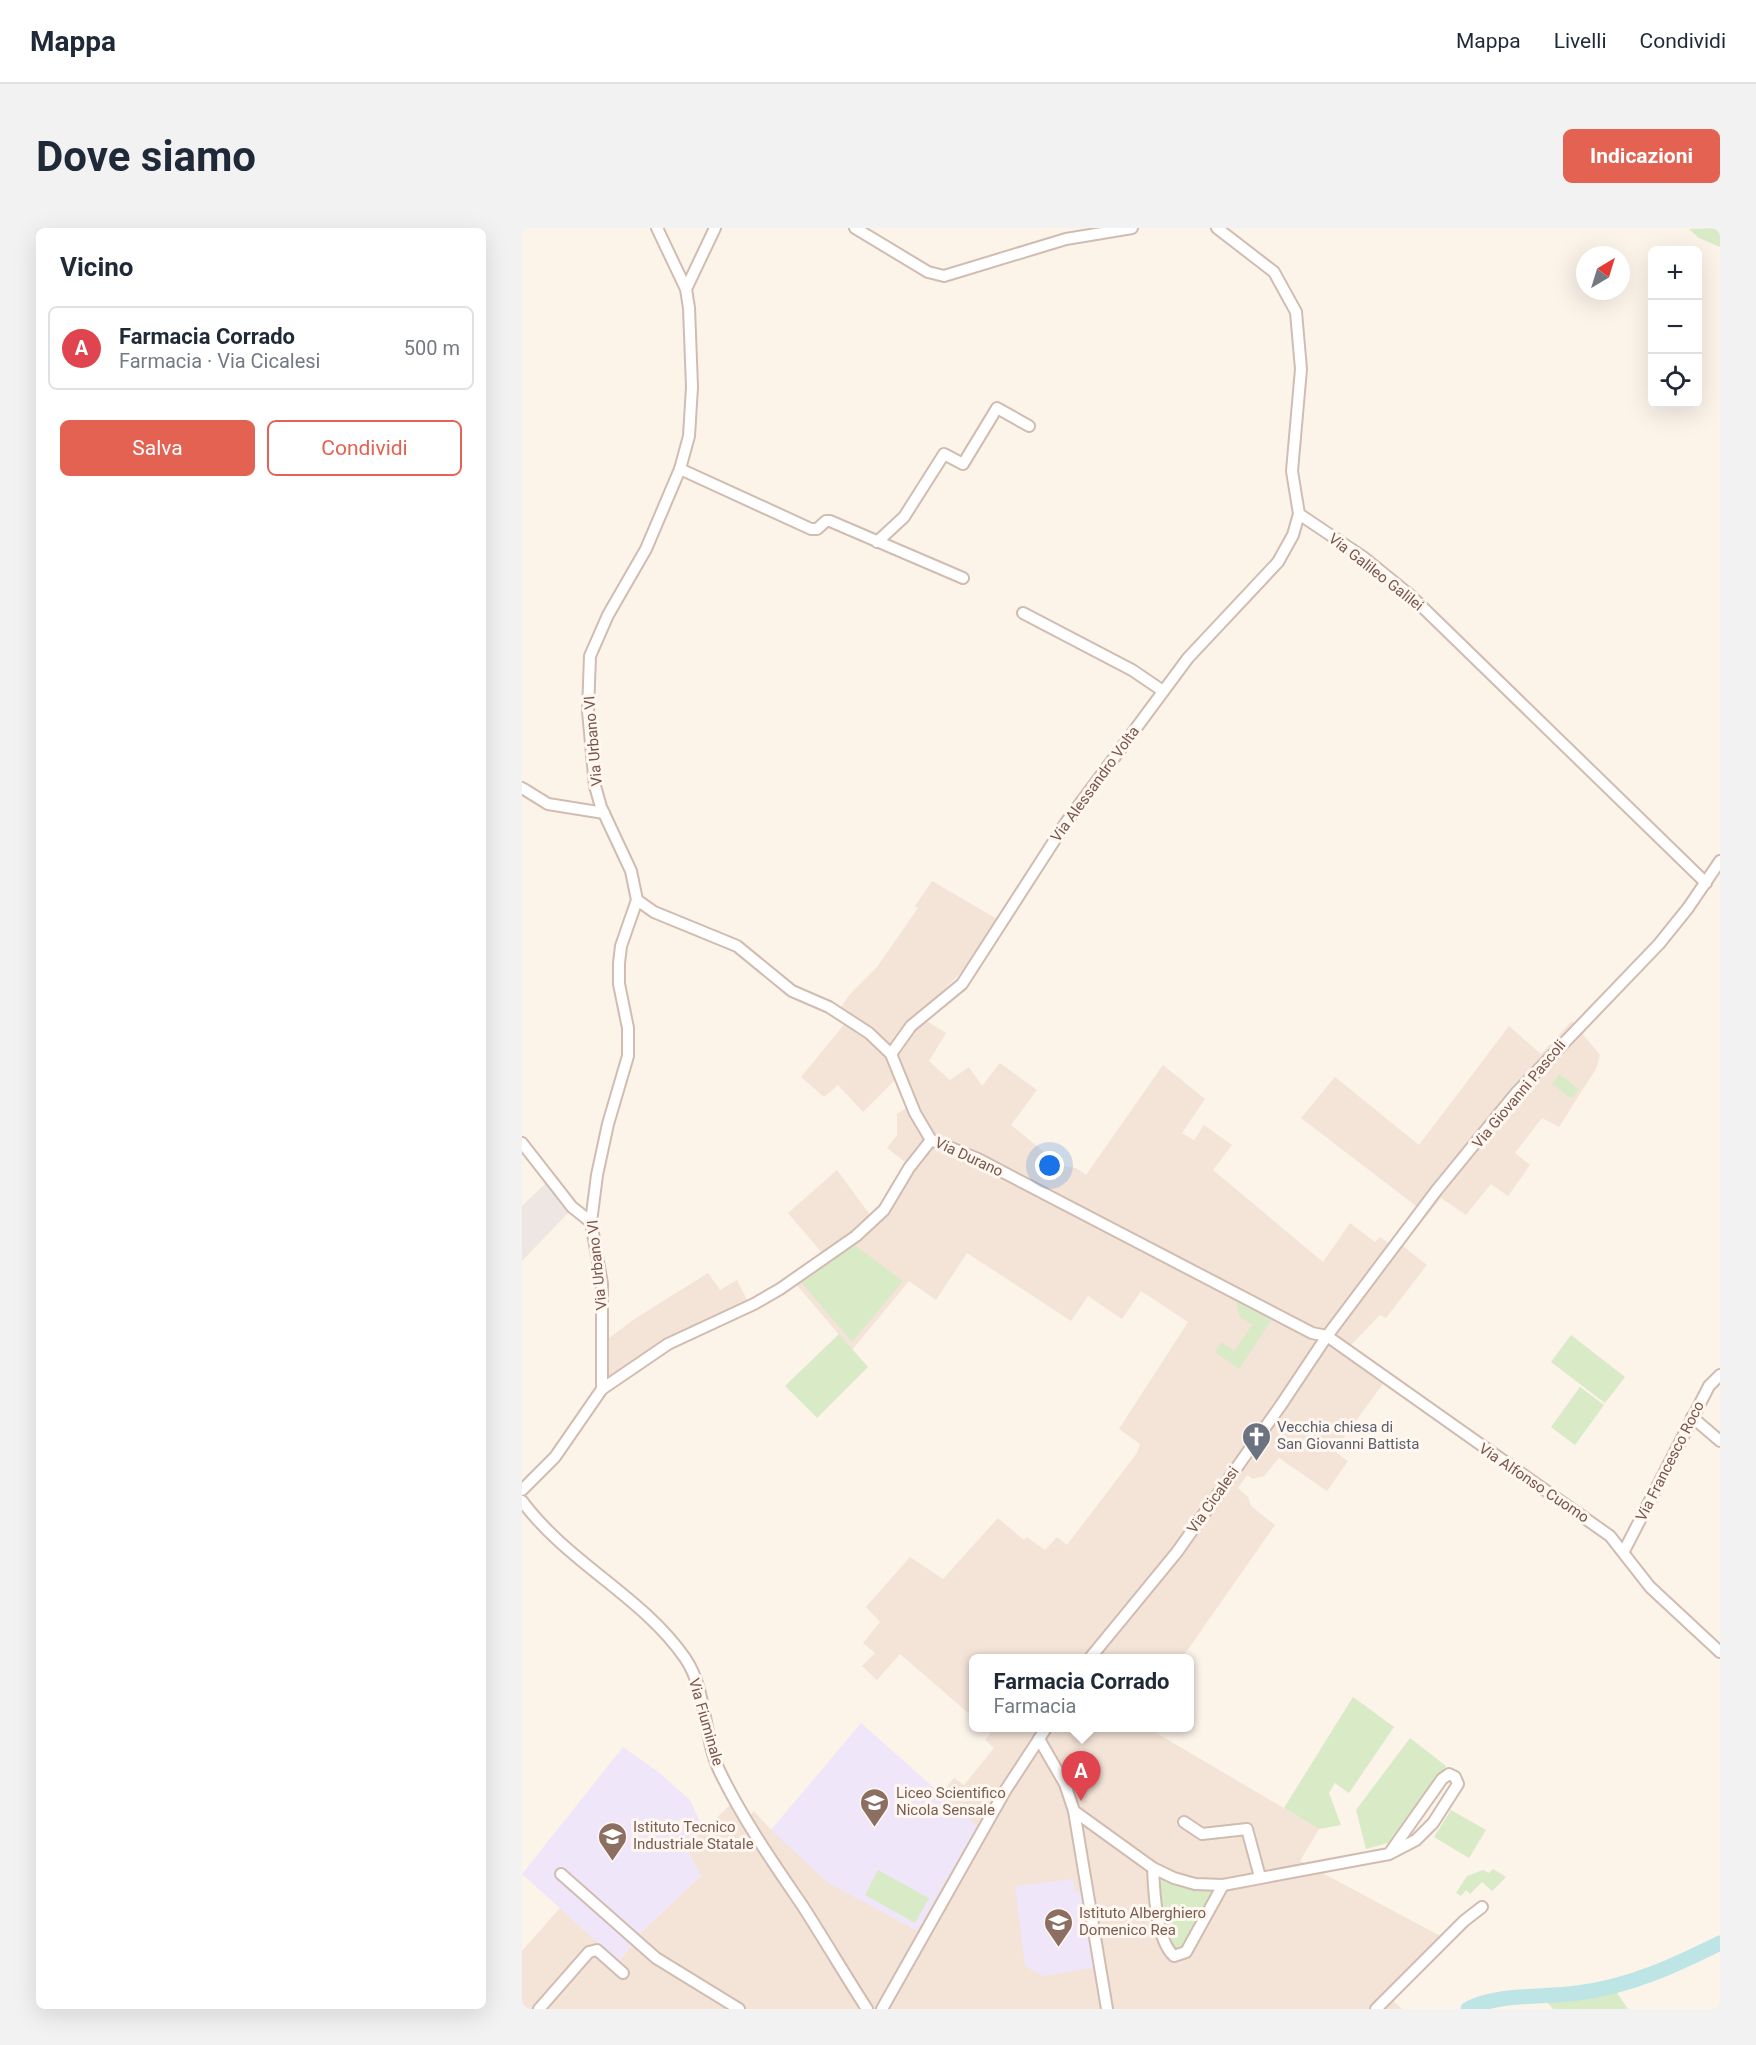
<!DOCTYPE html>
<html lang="it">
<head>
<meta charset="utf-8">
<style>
	body { margin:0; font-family:Roboto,sans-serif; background:#f2f2f3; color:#1f2937 }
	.controls { position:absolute; right:18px; top:18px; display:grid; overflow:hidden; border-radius:9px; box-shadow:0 6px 24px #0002 }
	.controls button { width:54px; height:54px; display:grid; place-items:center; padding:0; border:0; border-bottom:2px solid #e0e1e3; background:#fff; color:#1f2937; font:30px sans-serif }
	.compass { position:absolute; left:1054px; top:18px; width:54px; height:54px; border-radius:50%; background:#fff; box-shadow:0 6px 24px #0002; rotate:38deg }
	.you { position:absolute; left:528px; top:938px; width:21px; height:21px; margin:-15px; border:4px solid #fff; border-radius:50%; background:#1a73e8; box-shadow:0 0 0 9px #1a73e833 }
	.badge { display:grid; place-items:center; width:39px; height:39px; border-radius:50%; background:#e46251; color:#fff; font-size:20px; font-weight:700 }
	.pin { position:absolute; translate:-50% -50px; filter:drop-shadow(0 2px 3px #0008) }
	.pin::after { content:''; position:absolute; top:32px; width:21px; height:18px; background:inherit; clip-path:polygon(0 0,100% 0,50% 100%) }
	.popup { position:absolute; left:447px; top:1426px; width:225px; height:78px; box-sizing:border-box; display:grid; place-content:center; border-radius:9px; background:#fff; filter:drop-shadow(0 2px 4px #0005); font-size:20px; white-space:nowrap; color:#747a83 }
	.popup b { font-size:22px; color:#1f2937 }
	.popup::after { content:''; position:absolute; left:50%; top:100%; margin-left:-12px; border:12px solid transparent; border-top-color:#fff }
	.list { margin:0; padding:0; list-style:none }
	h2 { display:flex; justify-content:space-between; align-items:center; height:78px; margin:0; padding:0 24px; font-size:26px }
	h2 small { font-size:20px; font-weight:400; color:#747a83 }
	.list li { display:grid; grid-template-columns:39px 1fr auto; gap:18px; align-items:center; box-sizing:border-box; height:84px; margin:0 12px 12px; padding:0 12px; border:2px solid #e0e1e3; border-radius:9px }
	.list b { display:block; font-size:22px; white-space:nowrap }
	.list p { margin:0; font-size:20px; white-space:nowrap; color:#747a83 }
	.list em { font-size:20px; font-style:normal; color:#747a83 }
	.actions { display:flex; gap:12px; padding:18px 24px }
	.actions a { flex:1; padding:14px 0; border:2px solid #e46251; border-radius:9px; text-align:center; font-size:21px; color:#e46251 }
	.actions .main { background:#e46251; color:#fff }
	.icon { flex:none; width:33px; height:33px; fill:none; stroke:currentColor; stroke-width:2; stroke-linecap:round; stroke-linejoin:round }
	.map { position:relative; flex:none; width:1198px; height:1781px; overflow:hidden; border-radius:9px }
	header { display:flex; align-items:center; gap:36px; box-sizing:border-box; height:84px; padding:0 30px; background:#fff; border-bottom:2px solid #e0e1e3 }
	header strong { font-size:28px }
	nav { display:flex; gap:33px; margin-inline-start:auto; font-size:21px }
	.intro { display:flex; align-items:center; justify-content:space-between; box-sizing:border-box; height:144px; padding:0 36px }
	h1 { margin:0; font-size:42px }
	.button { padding:15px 27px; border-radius:9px; background:#e46251; color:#fff; font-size:21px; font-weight:700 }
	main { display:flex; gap:36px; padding:0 36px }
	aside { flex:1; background:#fff; border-radius:9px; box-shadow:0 6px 24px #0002 }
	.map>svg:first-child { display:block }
	.residential { fill:#f4e4d8 }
	.industrial { fill:#eee6e2 }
	.education { fill:#f0e6f9 }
	.green { fill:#d9eac7 }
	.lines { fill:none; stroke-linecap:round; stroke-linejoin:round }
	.river { stroke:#bde5e6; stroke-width:15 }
	.minor-casing { stroke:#d1bcb1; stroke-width:14 }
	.minor { stroke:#fff; stroke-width:10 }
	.labels { text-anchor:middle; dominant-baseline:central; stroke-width:6; stroke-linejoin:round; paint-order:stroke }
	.street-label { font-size:15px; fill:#77574c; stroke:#fff7f0 }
	.worship-label { font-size:15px; fill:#5b616d; stroke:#fff7f0; text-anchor:start }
	.education-label { font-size:15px; fill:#785e54; stroke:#fff7f0; text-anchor:start }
</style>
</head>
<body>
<header>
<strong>Mappa</strong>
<nav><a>Mappa</a><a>Livelli</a><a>Condividi</a></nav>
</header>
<div class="intro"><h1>Dove siamo</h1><a class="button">Indicazioni</a></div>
<main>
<aside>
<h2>Vicino<small></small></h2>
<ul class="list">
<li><span class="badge" style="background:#e0444e">A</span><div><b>Farmacia Corrado</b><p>Farmacia · Via Cicalesi</p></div><em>500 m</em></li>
</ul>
<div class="actions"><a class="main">Salva</a><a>Condividi</a></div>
</aside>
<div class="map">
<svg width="1198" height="1781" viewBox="0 0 1198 1781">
	<rect width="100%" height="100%" fill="#fcf3e9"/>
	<g class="residential">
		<path d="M410,653L475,691L445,739L395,787L424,805L407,833L428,852L447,839L460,858L478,835L515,862L489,897L539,938L554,940L564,947L641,837L683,871L660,905L672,912L682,897L710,917L691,942L801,1034L828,995L853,1014L858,1009L868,1016L894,978L779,890L813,849L897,917L987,798L1019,826L1050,793L1078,827L1074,841L1037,899L1020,890L993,925L1008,937L986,968L969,956L944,987L919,970L881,1018L905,1037L864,1090L858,1087L827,1119L863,1153L812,1223L826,1233L805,1263L757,1230L742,1248L731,1251L725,1247L716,1260L726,1269L729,1278L753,1297L660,1430H451V1489L378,1426L355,1452L340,1438L353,1425L341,1415L358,1394L344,1379L388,1329L421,1351L476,1290L502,1312L505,1309L523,1322L535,1309L545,1317L615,1225L618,1216L597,1201L666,1094L619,1063L600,1091L566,1068L549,1093L445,1025L414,1072L387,1053L330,1122L268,1049L301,1026L266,985L315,942L348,987L362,973L383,934L365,920L375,907V886L386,879L373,852L341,884L316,857L302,869L279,849L325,793L313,788L328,766L355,739L396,680L393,678Z"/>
		<path d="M186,1045L198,1062L215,1052L226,1074L140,1115L86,1149L82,1145V1114L111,1092Z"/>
		<path d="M463,1500H626L797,1601L778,1633L922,1710L865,1767L880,1781H0V1723L38,1680L97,1734L122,1701L179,1648L164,1620L217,1568L228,1587L232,1583L249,1602L455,1599L419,1566L432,1550L442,1557L472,1520L463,1512L469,1504Z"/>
	</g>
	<path class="industrial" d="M24,955L46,985L0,1033V978Z"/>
	<g class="education">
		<path d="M339,1495L455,1598L395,1703L305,1654L249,1602Z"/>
		<path d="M101,1519L135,1543L168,1572L182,1603L164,1620L179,1648L122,1701L97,1734L0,1646Z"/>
		<path d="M551,1651L553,1664L561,1663L574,1739L521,1748L503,1738L493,1658Z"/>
	</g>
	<g class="green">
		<path d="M1198,0V19L1177,10L1167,1Z"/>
		<path d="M1037,846L1057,861L1050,871L1030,856Z"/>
		<path d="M331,1016L381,1053L330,1114L280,1055Z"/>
		<path d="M713,1068L750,1091L717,1141L693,1124L699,1114L712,1123L730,1097L717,1088Z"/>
		<path d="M317,1106L346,1139L295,1190L263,1158Z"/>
		<path d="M1049,1107L1103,1149L1083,1175L1029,1134Z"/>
		<path d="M1058,1159L1082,1177L1053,1217L1029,1199Z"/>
		<path d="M831,1469L872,1499L827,1565L813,1555L807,1565L819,1597L797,1601L762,1580Z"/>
		<path d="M888,1510L924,1538L866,1615L844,1621L834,1582Z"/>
		<path d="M929,1582L964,1602L947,1630L912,1609Z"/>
		<path d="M971,1641L984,1649L970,1663L960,1654L948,1666L944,1662L939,1668L934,1665L945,1648L961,1642L967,1645Z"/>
		<path d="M356,1642L407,1670L393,1695L343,1667Z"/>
		<path d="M635,1647L694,1662L659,1723L649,1721L640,1685Z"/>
		<path d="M1093,1762L1106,1781H1031L1024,1773Z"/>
	</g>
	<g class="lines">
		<path class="river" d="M946,1781C977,1765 1020,1770 1055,1765C1106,1759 1152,1738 1198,1715"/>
		<defs>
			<g id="minor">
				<path d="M333,0L406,44L422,48L544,11L610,0"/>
				<path d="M695,0L752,44L774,84L779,141L770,243L777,286L841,329L889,368L1184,655"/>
				<path d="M164,61L193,0"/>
				<path d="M158,241L289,301H295L304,293H308L441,350"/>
				<path d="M355,314L382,289L422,226L441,236L475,180L507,198"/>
				<path d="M501,385L610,442L641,463"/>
				<path d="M0,560L26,576L82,585"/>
				<path d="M115,672L132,684L215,718L270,763L307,779L347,805L369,826L393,885L409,912L456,931L790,1105L805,1108L1088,1308L1128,1359L1198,1424"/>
				<path d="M369,826L389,798L440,756L543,596L666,430L756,334L771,307L777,286"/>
				<path d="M0,915L50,979L69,994"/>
				<path d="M80,1161V1056L69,994L75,947L86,896L106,828V800L97,756V735L99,718L115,672L109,643L79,579L73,558L66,483L68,428L86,387L124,321L158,241L167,208L170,159L167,80L164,61L135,0"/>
				<path d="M1170,1189L1198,1213"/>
				<path d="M0,1262L33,1229L80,1161L146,1116L232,1076L258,1061L334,1008L362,982L387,940L409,912"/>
				<path d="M0,1273C46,1335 120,1368 163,1430C185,1462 181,1507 197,1542C220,1590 250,1633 280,1677C302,1711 323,1747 345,1781"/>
				<path d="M1102,1323L1187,1158L1198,1147"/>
				<path d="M568,1430L655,1324L759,1177L805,1108L914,963L995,864L1137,716L1166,680L1198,633"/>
				<path d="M524,1500L517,1511L543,1556L552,1583L585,1781"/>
				<path d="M552,1583L631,1640L652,1650L673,1656L701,1657L867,1626L894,1612L911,1595L936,1556L933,1549L927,1546L920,1551L867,1626"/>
				<path d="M662,1594L680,1606L725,1601L738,1649"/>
				<path d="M631,1640C632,1663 634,1712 652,1728L664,1724L701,1657"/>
				<path d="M39,1646L134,1730L217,1781"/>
				<path d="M17,1781L67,1724L75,1722L101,1745"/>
				<path d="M360,1781L483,1563L517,1511"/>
				<path d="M854,1781L942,1693L960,1679"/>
			</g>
		</defs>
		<use href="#minor" class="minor-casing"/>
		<use href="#minor" class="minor"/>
	</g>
	<defs>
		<symbol id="church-pin" viewBox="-11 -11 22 30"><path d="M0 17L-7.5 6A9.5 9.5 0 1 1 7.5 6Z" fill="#6b7280" stroke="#fff7f0"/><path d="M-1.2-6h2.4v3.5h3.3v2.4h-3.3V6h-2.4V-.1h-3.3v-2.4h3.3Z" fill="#fff"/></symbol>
		<symbol id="school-pin" viewBox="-11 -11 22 30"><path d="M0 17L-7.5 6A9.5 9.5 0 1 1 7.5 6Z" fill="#8d6e63" stroke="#fff7f0"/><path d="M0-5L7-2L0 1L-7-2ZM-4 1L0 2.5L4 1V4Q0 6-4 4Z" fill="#fff"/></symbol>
	</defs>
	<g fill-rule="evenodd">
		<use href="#church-pin" x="718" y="1192" width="33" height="45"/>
		<use href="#school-pin" x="336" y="1558" width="33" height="45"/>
		<use href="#school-pin" x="74" y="1592" width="33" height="45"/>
		<use href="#school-pin" x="520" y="1678" width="33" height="45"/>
	</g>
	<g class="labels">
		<g class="street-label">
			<text transform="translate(854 344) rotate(38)">Via Galileo Galilei</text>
			<text transform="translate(71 513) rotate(-95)">Via Urbano VI</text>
			<text transform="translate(573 556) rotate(-54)">Via Alessandro Volta</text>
			<text transform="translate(997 866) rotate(-50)">Via Giovanni Pascoli</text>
			<text transform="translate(447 929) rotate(25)">Via Durano</text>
			<text transform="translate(75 1037) rotate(-96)">Via Urbano VI</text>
			<text transform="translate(1148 1233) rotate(-63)">Via Francesco Roco</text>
			<text transform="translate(1012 1255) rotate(34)">Via Alfonso Cuomo</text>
			<text transform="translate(691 1272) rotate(-55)">Via Cicalesi</text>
			<text transform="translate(184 1494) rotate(74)">Via Fiuminale</text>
		</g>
		<g class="worship-label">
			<text x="755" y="1199">Vecchia chiesa di<tspan x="755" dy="17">San Giovanni Battista</tspan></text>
		</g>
		<g class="education-label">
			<text x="374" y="1565">Liceo Scientifico<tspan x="374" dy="17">Nicola Sensale</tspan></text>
			<text x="111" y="1599">Istituto Tecnico<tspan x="111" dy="17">Industriale Statale</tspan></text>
			<text x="557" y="1685">Istituto Alberghiero<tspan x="557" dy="17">Domenico Rea</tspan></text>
		</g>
	</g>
</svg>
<div class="controls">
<button>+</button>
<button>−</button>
<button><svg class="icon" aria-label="locate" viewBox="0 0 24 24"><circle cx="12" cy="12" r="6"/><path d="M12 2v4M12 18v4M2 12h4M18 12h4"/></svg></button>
</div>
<svg class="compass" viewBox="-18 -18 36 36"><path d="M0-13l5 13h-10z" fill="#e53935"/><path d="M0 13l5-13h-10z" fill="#747a83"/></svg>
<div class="you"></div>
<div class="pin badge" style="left:559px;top:1573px;background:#e0444e">A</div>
<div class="popup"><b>Farmacia Corrado</b>Farmacia</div>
</div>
</main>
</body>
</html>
